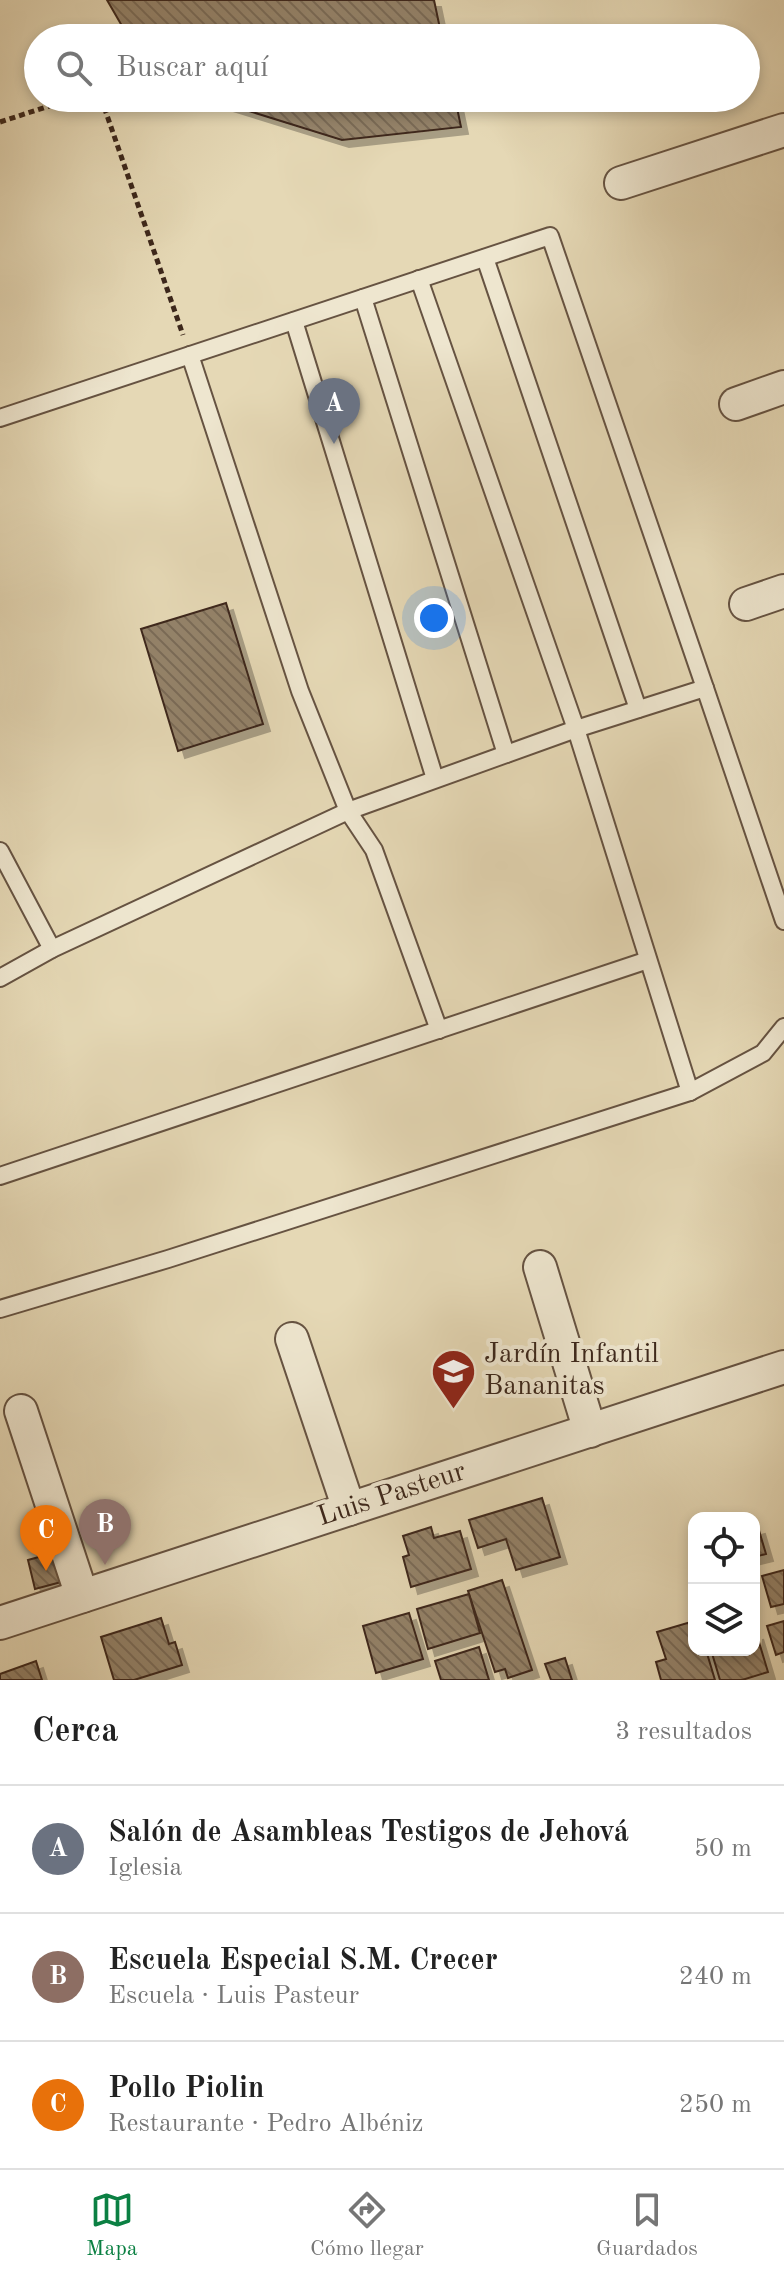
<!DOCTYPE html>
<html lang="es">
<head>
<meta charset="utf-8">
<style>
	body { margin:0; font-family:"Old Standard TT",serif; background:#f6f6f6; color:#222 }
	.controls { position:absolute; right:24px; bottom:24px; display:grid; overflow:hidden; border-radius:16px; box-shadow:0 4px 12px #0003 }
	.controls button { width:72px; height:72px; display:grid; place-items:center; padding:0; border:0; border-bottom:2px solid #e0e0e0; background:#fff; color:#222; font:40px sans-serif }
	.you { position:absolute; left:434px; top:618px; width:28px; height:28px; margin:-20px; border:6px solid #fff; border-radius:50%; background:#1a73e8; box-shadow:0 0 0 12px #1a73e833 }
	.badge { display:grid; place-items:center; width:52px; height:52px; border-radius:50%; background:#0b8043; color:#fff; font-size:26px; font-weight:700 }
	.pin { position:absolute; translate:-50% -66px; filter:drop-shadow(0 2px 4px #0008) }
	.pin::after { content:''; position:absolute; top:42px; width:28px; height:24px; background:inherit; clip-path:polygon(0 0,100% 0,50% 100%) }
	.list { margin:0; padding:0; list-style:none }
	h2 { display:flex; justify-content:space-between; align-items:center; height:104px; margin:0; padding:0 32px; font-size:34px }
	h2 small { font-size:26px; font-weight:400; color:#767676 }
	.list li { display:grid; grid-template-columns:52px 1fr auto; gap:24px; align-items:center; box-sizing:border-box; height:128px; padding:0 32px; border-top:2px solid #e0e0e0 }
	.list b { display:block; font-size:30px; white-space:nowrap }
	.list p { margin:0; font-size:26px; white-space:nowrap; color:#767676 }
	.list em { font-size:26px; font-style:normal; color:#767676 }
	.icon { flex:none; width:44px; height:44px; fill:none; stroke:currentColor; stroke-width:2; stroke-linecap:round; stroke-linejoin:round }
	.map { position:relative; flex:none; width:784px; height:1680px; overflow:hidden }
	.search { position:absolute; background:#fff; box-shadow:0 4px 12px #0003; left:24px; right:24px; top:24px; height:88px; display:flex; align-items:center; gap:20px; box-sizing:border-box; padding:0 28px; border-radius:44px; color:#767676; font-size:30px }
	.sheet { height:488px; background:#fff }
	nav { display:flex; justify-content:space-around; align-items:center; box-sizing:border-box; height:112px; border-top:2px solid #e0e0e0; background:#fff; font-size:22px; color:#767676 }
	nav a { display:grid; justify-items:center; gap:4px }
	nav .on { color:#0b8043 }
	.map>svg:first-child { display:block }
	.building { fill:url(#building-back-hatch); stroke:#3c271b; stroke-width:2; filter:url(#shadow) }
	.lines { fill:none; stroke-linecap:round; stroke-linejoin:round }
	.lane-casing { stroke:#665342; stroke-width:20 }
	.street-casing { stroke:#665342; stroke-width:36 }
	.path { stroke:#3c271b; stroke-width:5; stroke-dasharray:6 4; stroke-linecap:butt }
	.lane { stroke:#eee6cf; stroke-width:16 }
	.street { stroke:#eee6cf; stroke-width:32 }
	.labels { text-anchor:middle; dominant-baseline:central; stroke-width:8; stroke-linejoin:round; paint-order:stroke }
	.poi-label { font-size:28px; fill:#3c271b; stroke:#eee6cf; text-anchor:start }
	.street-label { font-size:28px; fill:#3c271b; stroke:#eee6cf }
</style>
</head>
<body>
<div class="map">
<svg width="784" height="1680" viewBox="0 0 784 1680">
	<defs>
		<pattern id="building-back-hatch" width="6" height="6" patternUnits="userSpaceOnUse" patternTransform="scale(2)"><rect width="6" height="6" fill="#94836b"/><path d="M-1 5l2 2M0 0l6 6M5-1l2 2" fill="none" stroke="#7a6b57"/></pattern>
		<filter id="shadow"><feDropShadow dx="7" dy="7" stdDeviation="0" flood-color="#0004"/></filter>
	</defs>
	<rect width="100%" height="100%" fill="#e5d8b5"/>
	<filter id="stains"><feTurbulence type="fractalNoise" baseFrequency=".0025" numOctaves="4"/><feColorMatrix values="0 0 0 0 .2 0 0 0 0 .09 0 0 0 0 .02 0 0 0 .5 -.17"/></filter>
	<radialGradient id="worn" r=".72"><stop offset=".6" stop-color="#630" stop-opacity="0"/><stop offset="1" stop-color="#630" stop-opacity=".3"/></radialGradient>
	<g class="building">
		<path d="M107,0H434L442,38H129Z"/>
		<path d="M215,98H455L461,127L342,140L223,103Z"/>
		<path d="M226,603L263,724L178,751L141,629Z"/>
		<path d="M542,1498L560,1557L516,1570L506,1539L478,1548L469,1520Z"/>
		<path d="M431,1527L434,1538L460,1531L471,1569L411,1587L403,1557L409,1555L403,1536Z"/>
		<path d="M758,1527L766,1554L754,1557V1528Z"/>
		<path d="M57,1552L65,1581L35,1589L28,1560Z"/>
		<path d="M784,1570V1604L771,1607L762,1576Z"/>
		<path d="M502,1580L532,1670L508,1678L505,1669L495,1672L468,1591Z"/>
		<path d="M469,1594L480,1633L428,1649L417,1609Z"/>
		<path d="M409,1613L423,1659L376,1673L363,1626Z"/>
		<path d="M161,1618L169,1644L175,1642L182,1665L134,1680H114L101,1637Z"/>
		<path d="M694,1621V1650H706L715,1680H661L656,1662L666,1659L657,1632Z"/>
		<path d="M784,1621V1652L776,1655L767,1626Z"/>
		<path d="M756,1632L768,1672L742,1680H720L711,1650H754Z"/>
		<path d="M479,1647L489,1680H441L435,1661Z"/>
		<path d="M565,1658L572,1680H551L545,1664Z"/>
		<path d="M36,1661L42,1680H0V1674Z"/>
	</g>
	<g class="lines">
		<defs>
			<g id="lane">
				<path d="M485,258L638,709"/>
				<path d="M419,279L576,729L690,1092"/>
				<path d="M363,298L506,754"/>
				<path d="M294,321L435,779"/>
				<path d="M190,355L300,691L348,811L374,850L439,1030"/>
				<path d="M0,418L550,236L705,688"/>
				<path d="M0,851L52,949"/>
				<path d="M0,978L52,949L348,811L576,729L705,688L784,921"/>
				<path d="M0,1176L648,960"/>
				<path d="M0,1309L168,1259L690,1092L763,1053L784,1027"/>
			</g>
			<g id="street">
				<path d="M621,183L784,130"/>
				<path d="M736,404L784,387"/>
				<path d="M746,604L784,591"/>
				<path d="M540,1267L590,1431"/>
				<path d="M292,1339L349,1509"/>
				<path d="M21,1411L82,1596"/>
				<path d="M0,1623L784,1367"/>
			</g>
		</defs>
		<use href="#lane" class="lane-casing"/>
		<use href="#street" class="street-casing"/>
		<g class="path">
			<path d="M101,98L183,335"/>
			<path d="M0,122L74,98"/>
		</g>
		<use href="#lane" class="lane"/>
		<use href="#street" class="street"/>
	</g>
	<defs>
		<symbol id="school-pin" viewBox="-11 -11 22 30"><path d="M0 17L-7.5 6A9.5 9.5 0 1 1 7.5 6Z" fill="#8f2418" stroke="#eee6cf"/><path d="M0-5L7-2L0 1L-7-2ZM-4 1L0 2.5L4 1V4Q0 6-4 4Z" fill="#fff"/></symbol>
	</defs>
	<g fill-rule="evenodd">
		<use href="#school-pin" x="428" y="1346" width="51" height="69"/>
	</g>
	<g class="labels">
		<g class="poi-label">
			<text x="484" y="1355">Jardín Infantil<tspan x="484" dy="32">Bananitas</tspan></text>
		</g>
		<g class="street-label">
			<text transform="translate(392 1495) rotate(-18)">Luis Pasteur</text>
		</g>
	</g>
	<rect width="100%" height="100%" filter="url(#stains)"/>
	<rect width="100%" height="100%" fill="url(#worn)"/>
</svg>
<div class="controls">
<button><svg class="icon" aria-label="locate" viewBox="0 0 24 24"><circle cx="12" cy="12" r="6"/><path d="M12 2v4M12 18v4M2 12h4M18 12h4"/></svg></button>
<button><svg class="icon" aria-label="layers" viewBox="0 0 24 24"><path d="M12 4l9 5-9 5-9-5zM3 14l9 5 9-5"/></svg></button>
</div>
<div class="you"></div>
<div class="pin badge" style="left:334px;top:444px;background:#6b7280">A</div>
<div class="pin badge" style="left:105px;top:1565px;background:#8d6e63">B</div>
<div class="pin badge" style="left:46px;top:1571px;background:#e8710a">C</div>
<div class="search"><svg class="icon" aria-label="search" viewBox="0 0 24 24"><circle cx="10" cy="10" r="6"/><path d="M15 15l6 6"/></svg>Buscar aquí</div>
</div>
<section class="sheet">
<h2>Cerca<small>3 resultados</small></h2>
<ul class="list">
<li><span class="badge" style="background:#6b7280">A</span><div><b>Salón de Asambleas Testigos de Jehová</b><p>Iglesia</p></div><em>50 m</em></li>
<li><span class="badge" style="background:#8d6e63">B</span><div><b>Escuela Especial S.M. Crecer</b><p>Escuela · Luis Pasteur</p></div><em>240 m</em></li>
<li><span class="badge" style="background:#e8710a">C</span><div><b>Pollo Piolin</b><p>Restaurante · Pedro Albéniz</p></div><em>250 m</em></li>
</ul>
</section>
<nav>
<a class="on"><svg class="icon" aria-label="map" viewBox="0 0 24 24"><path d="M3 6l6-2 6 2 6-2v14l-6 2-6-2-6 2zM9 4v14M15 6v14"/></svg>Mapa</a>
<a><svg class="icon" aria-label="directions" viewBox="0 0 24 24"><path d="M12 3l9 9-9 9-9-9zM9 14v-3h6M13 9l2 2-2 2"/></svg>Cómo llegar</a>
<a><svg class="icon" aria-label="saved" viewBox="0 0 24 24"><path d="M7 4h10v16l-5-4-5 4z"/></svg>Guardados</a>
</nav>
</body>
</html>
